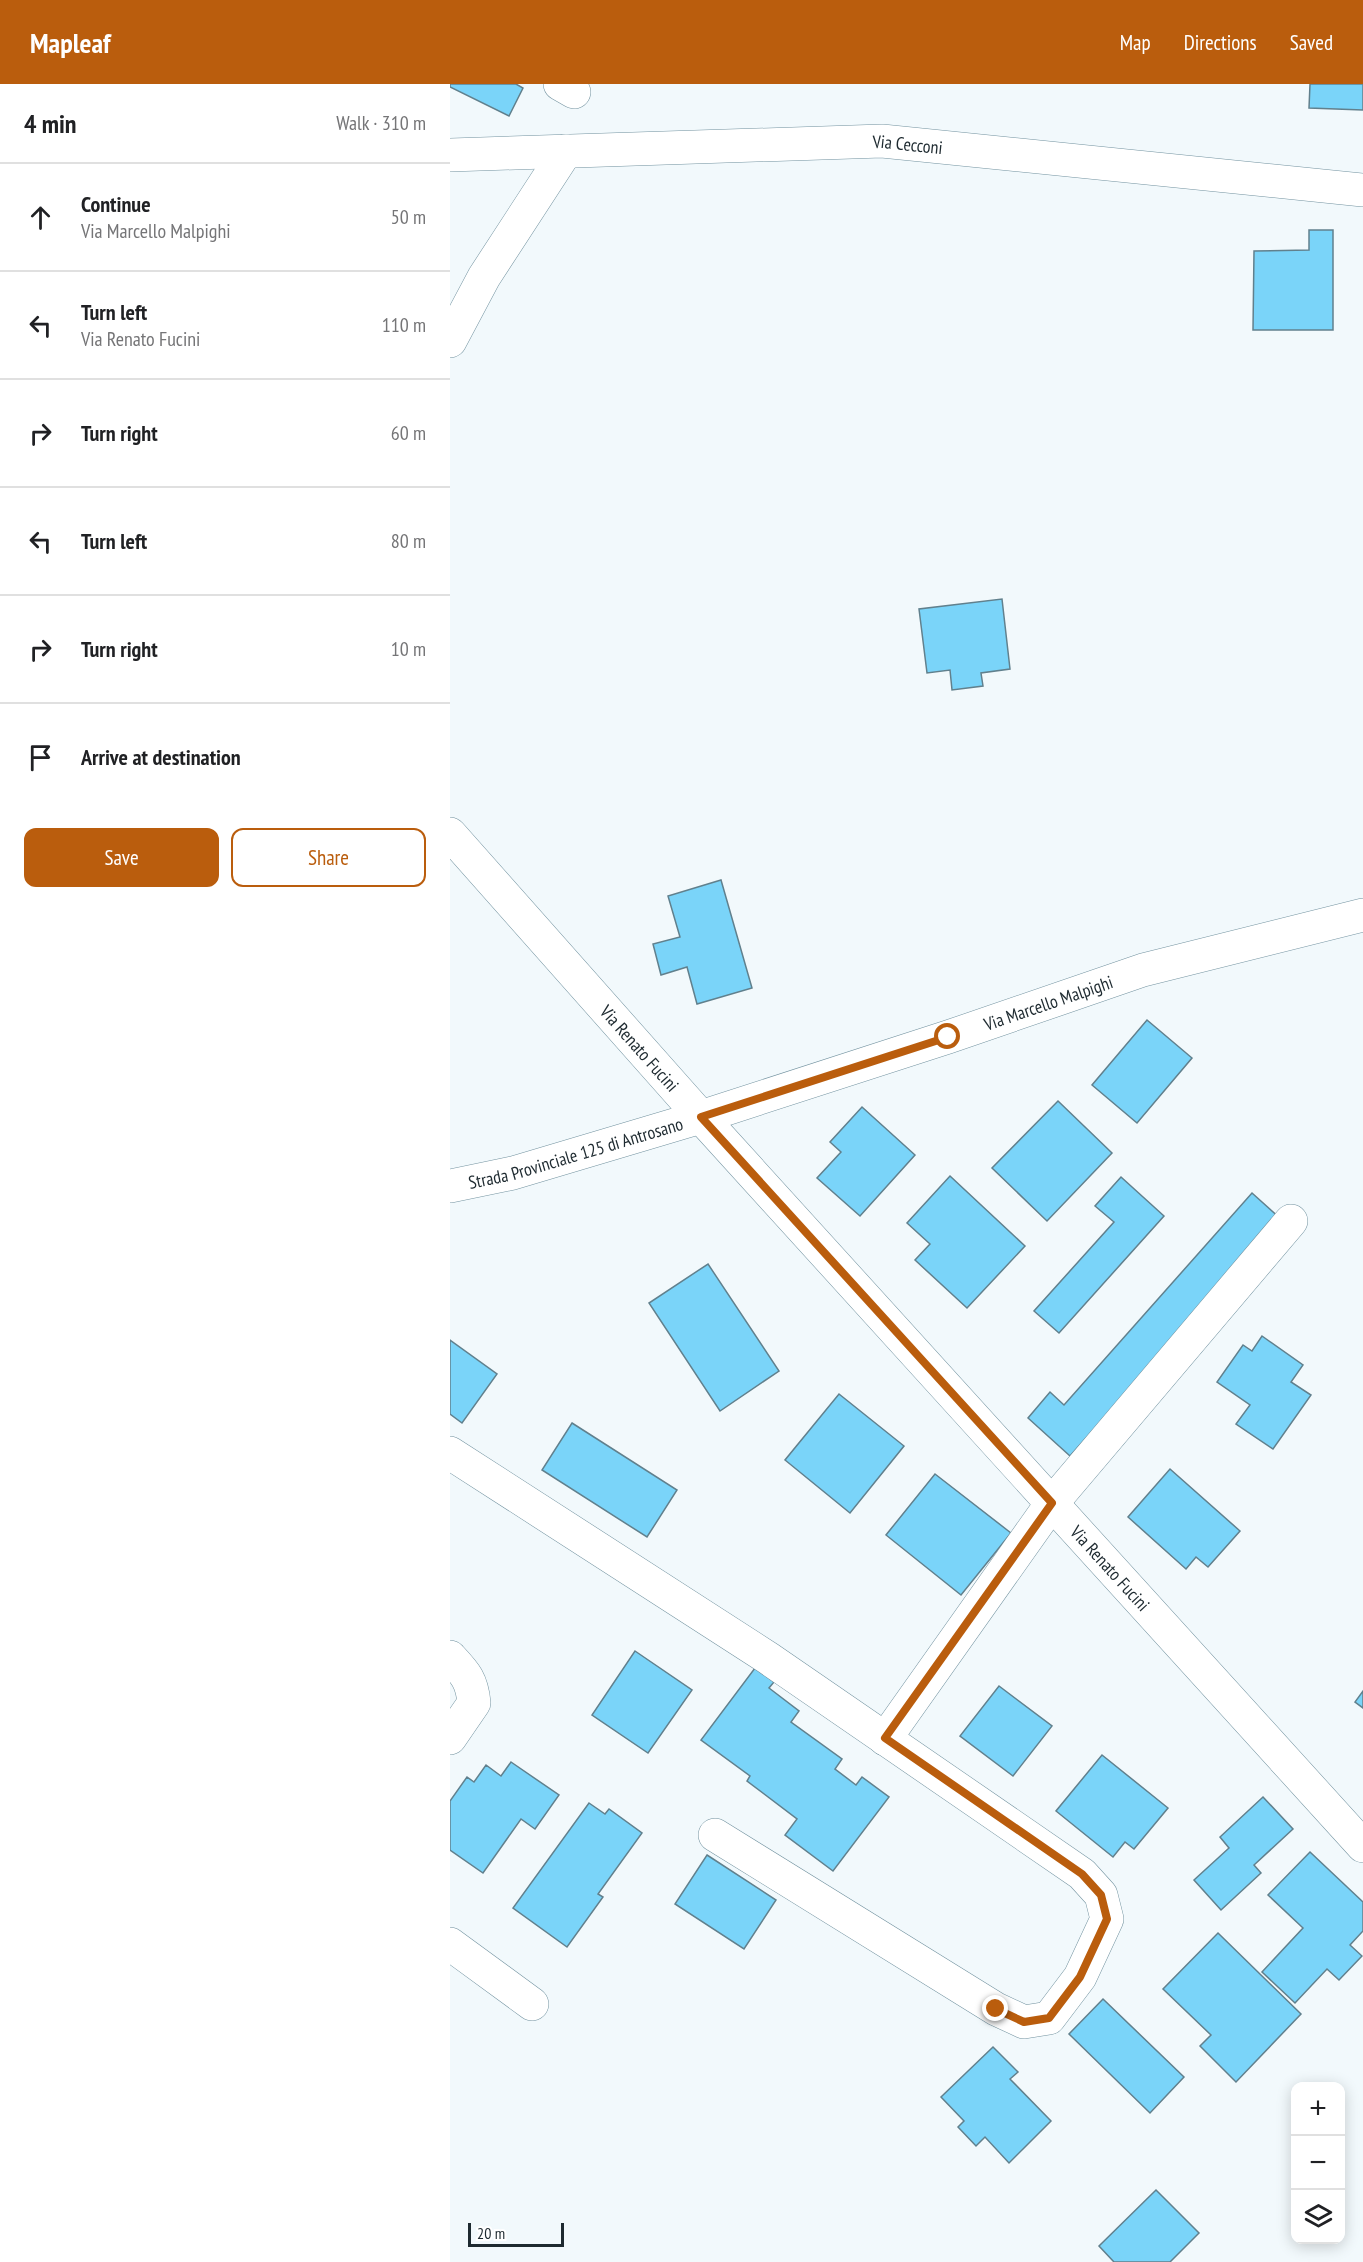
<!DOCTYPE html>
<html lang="en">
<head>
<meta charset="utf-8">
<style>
	body { margin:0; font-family:"PT Sans Narrow",sans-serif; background:#f6f6f6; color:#202124 }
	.controls { position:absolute; right:18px; bottom:18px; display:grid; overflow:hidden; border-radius:12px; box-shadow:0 3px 15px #0003 }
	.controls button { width:54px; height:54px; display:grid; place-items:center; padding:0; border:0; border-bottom:2px solid #e0e0e0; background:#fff; color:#202124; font:30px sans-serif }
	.scale { position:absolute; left:18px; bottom:15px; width:96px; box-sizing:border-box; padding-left:6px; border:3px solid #1e2a30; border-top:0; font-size:16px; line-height:21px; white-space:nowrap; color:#1e2a30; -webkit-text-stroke:4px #fff; paint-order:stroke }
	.stop { position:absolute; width:18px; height:18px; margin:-14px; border:4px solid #ba5d0d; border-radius:50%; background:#fff }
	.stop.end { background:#ba5d0d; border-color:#fff; box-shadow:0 2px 6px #0008 }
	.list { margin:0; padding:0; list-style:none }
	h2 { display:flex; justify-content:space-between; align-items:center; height:78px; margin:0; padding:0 24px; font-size:26px }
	h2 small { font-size:20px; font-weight:400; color:#757577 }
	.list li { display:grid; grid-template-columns:39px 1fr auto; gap:18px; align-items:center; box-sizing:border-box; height:108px; padding:0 24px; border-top:2px solid #e0e0e0 }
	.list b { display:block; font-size:22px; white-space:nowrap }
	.list p { margin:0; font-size:20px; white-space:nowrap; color:#757577 }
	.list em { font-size:20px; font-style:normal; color:#757577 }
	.actions { display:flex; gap:12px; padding:18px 24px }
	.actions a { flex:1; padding:14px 0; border:2px solid #ba5d0d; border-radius:12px; text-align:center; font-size:21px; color:#ba5d0d }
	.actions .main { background:#ba5d0d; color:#fff }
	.icon { flex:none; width:33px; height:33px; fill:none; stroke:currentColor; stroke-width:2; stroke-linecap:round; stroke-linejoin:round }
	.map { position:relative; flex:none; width:913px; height:2178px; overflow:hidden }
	header { display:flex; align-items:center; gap:36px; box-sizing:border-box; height:84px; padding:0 30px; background:#ba5d0d; color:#fff }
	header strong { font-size:28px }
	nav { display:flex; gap:33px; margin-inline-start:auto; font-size:21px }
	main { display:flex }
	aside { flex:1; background:#fff }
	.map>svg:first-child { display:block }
	.building { fill:#7ad4f9; stroke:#61808d; stroke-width:1.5 }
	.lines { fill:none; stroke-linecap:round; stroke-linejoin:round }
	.street-casing { stroke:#7393a0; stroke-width:34 }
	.secondary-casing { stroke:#7393a0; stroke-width:34 }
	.street { stroke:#fff; stroke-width:33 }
	.secondary { stroke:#fff; stroke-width:33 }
	.route { stroke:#ba5d0d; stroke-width:8 }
	.labels { text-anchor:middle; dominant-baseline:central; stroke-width:4.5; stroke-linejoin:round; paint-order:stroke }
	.street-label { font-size:18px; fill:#1e2a30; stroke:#fff }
</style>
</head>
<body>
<header>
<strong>Mapleaf</strong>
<nav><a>Map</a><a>Directions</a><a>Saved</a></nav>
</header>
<main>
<aside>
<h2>4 min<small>Walk · 310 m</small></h2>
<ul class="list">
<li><svg class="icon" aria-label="ahead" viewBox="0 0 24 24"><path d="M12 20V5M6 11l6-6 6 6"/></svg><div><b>Continue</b><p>Via Marcello Malpighi</p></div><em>50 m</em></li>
<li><svg class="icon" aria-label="left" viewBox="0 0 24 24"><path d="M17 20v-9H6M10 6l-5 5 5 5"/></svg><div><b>Turn left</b><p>Via Renato Fucini</p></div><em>110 m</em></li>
<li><svg class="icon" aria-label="right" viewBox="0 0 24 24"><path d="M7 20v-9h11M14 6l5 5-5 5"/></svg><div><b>Turn right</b></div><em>60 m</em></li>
<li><svg class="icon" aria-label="left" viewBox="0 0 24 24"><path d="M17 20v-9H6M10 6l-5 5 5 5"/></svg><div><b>Turn left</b></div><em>80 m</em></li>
<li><svg class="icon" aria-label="right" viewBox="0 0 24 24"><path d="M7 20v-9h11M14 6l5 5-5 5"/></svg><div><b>Turn right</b></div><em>10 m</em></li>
<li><svg class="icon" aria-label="arrive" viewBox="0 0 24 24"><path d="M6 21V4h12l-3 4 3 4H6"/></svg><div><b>Arrive at destination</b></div></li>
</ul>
<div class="actions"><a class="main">Save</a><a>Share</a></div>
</aside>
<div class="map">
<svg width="913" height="2178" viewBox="0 0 913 2178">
	<rect width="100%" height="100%" fill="#f2f9fc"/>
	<g class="building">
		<path d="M0,0H66L73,4L59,32L0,3Z"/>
		<path d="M860,0H913V26L859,24Z"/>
		<path d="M859,146H883V246H803L804,167L859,166Z"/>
		<path d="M552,515L560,585L531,589L533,602L502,606L500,586L477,589L469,525Z"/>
		<path d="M271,796L302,904L247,920L237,883L211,891L203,860L230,853L218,812Z"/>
		<path d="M697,936L742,974L687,1039L642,1001Z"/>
		<path d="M608,1017L662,1069L597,1137L542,1084Z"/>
		<path d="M412,1023L465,1071L410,1132L367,1094L391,1068L380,1058Z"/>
		<path d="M500,1092L575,1162L517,1224L465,1176L480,1160L457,1139Z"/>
		<path d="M671,1093L714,1132L609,1249L584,1227L664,1138L645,1122Z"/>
		<path d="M802,1109L831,1135L620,1372L578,1334L600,1308L614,1321Z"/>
		<path d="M258,1180L329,1287L270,1327L199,1219Z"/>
		<path d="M812,1252L853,1281L841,1298L861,1311L823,1365L786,1340L800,1321L767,1298L793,1261L802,1267Z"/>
		<path d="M0,1256L47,1290L12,1339L0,1330Z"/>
		<path d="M389,1310L454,1362L400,1429L335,1376Z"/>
		<path d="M122,1339L227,1406L197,1453L92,1386Z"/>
		<path d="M720,1385L790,1447L758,1483L746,1473L736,1485L678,1433Z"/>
		<path d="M485,1390L561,1449L511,1511L436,1451Z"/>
		<path d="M185,1567L242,1606L198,1669L142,1631Z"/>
		<path d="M305,1584L324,1598L319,1604L349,1627L341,1638L392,1675L385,1685L406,1701L412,1693L439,1713L383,1787L335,1751L347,1735L297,1697L300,1692L251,1656Z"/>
		<path d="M549,1602L602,1642L563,1692L510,1652Z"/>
		<path d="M913,1607V1624L905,1618Z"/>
		<path d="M652,1671L718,1724L684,1765L675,1758L663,1773L606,1727Z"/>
		<path d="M61,1678L109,1711L85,1745L71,1735L33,1789L0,1766V1717L17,1693L24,1698L36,1681L51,1692Z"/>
		<path d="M813,1713L843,1745L804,1781L811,1789L771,1826L744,1796L779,1764L770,1753Z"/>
		<path d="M139,1719L155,1730L159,1725L192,1749L148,1810L153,1813L117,1863L63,1824Z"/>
		<path d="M860,1768L913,1818V1847L900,1861L912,1872L889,1896L877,1885L845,1919L812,1888L853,1844L818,1811Z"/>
		<path d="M257,1771L326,1816L294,1865L225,1820Z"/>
		<path d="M768,1849L851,1930L786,1998L750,1962L761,1951L713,1905Z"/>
		<path d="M653,1915L734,1993L700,2029L619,1950Z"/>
		<path d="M543,1963L568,1988L560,1995L601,2037L559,2079L535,2053L526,2062L508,2043L514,2037L491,2013Z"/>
		<path d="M706,2106L749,2149L720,2178H664L649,2162Z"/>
	</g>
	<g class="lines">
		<defs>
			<g id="street">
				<path d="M110,0L124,8"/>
				<path id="s1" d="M0,71L432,57L913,106"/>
				<path d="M0,257L34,193L116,67"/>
				<path id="s2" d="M0,750L251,1033"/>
				<path d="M0,1369L318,1574L632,1790L651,1811L657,1835L630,1893L599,1934L574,1938L546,1925L265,1751"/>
				<path d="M0,1573C15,1589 22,1596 24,1619L0,1654"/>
				<path d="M435,1655L602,1419L841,1137"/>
				<path d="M0,1860L82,1920"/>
			</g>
			<g id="secondary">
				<path id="s3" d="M251,1033L913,1762"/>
				<path id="s4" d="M0,1102L63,1089L251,1033L498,953L693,886L913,831"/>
			</g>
		</defs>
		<use href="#street" class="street-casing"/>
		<use href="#secondary" class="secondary-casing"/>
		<use href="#street" class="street"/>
		<use href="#secondary" class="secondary"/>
	</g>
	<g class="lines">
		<path class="route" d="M498,953L251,1033L602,1419L435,1654L632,1790L651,1811L657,1835L630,1893L599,1934L574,1938L546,1925"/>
	</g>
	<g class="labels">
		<g class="street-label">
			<text stroke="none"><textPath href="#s1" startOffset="458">Via Cecconi</textPath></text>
			<text stroke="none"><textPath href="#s4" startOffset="626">Via Marcello Malpighi</textPath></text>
			<text stroke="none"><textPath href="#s2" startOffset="286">Via Renato Fucini</textPath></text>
			<text stroke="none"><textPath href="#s4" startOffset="130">Strada Provinciale 125 di Antrosano</textPath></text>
			<text stroke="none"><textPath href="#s3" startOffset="609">Via Renato Fucini</textPath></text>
		</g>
	</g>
</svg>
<div class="controls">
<button>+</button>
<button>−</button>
<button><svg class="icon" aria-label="layers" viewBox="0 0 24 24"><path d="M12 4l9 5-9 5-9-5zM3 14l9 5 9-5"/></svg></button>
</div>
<div class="scale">20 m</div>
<div class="stop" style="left:498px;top:953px"></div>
<div class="stop end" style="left:546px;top:1925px"></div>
</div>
</main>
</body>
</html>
